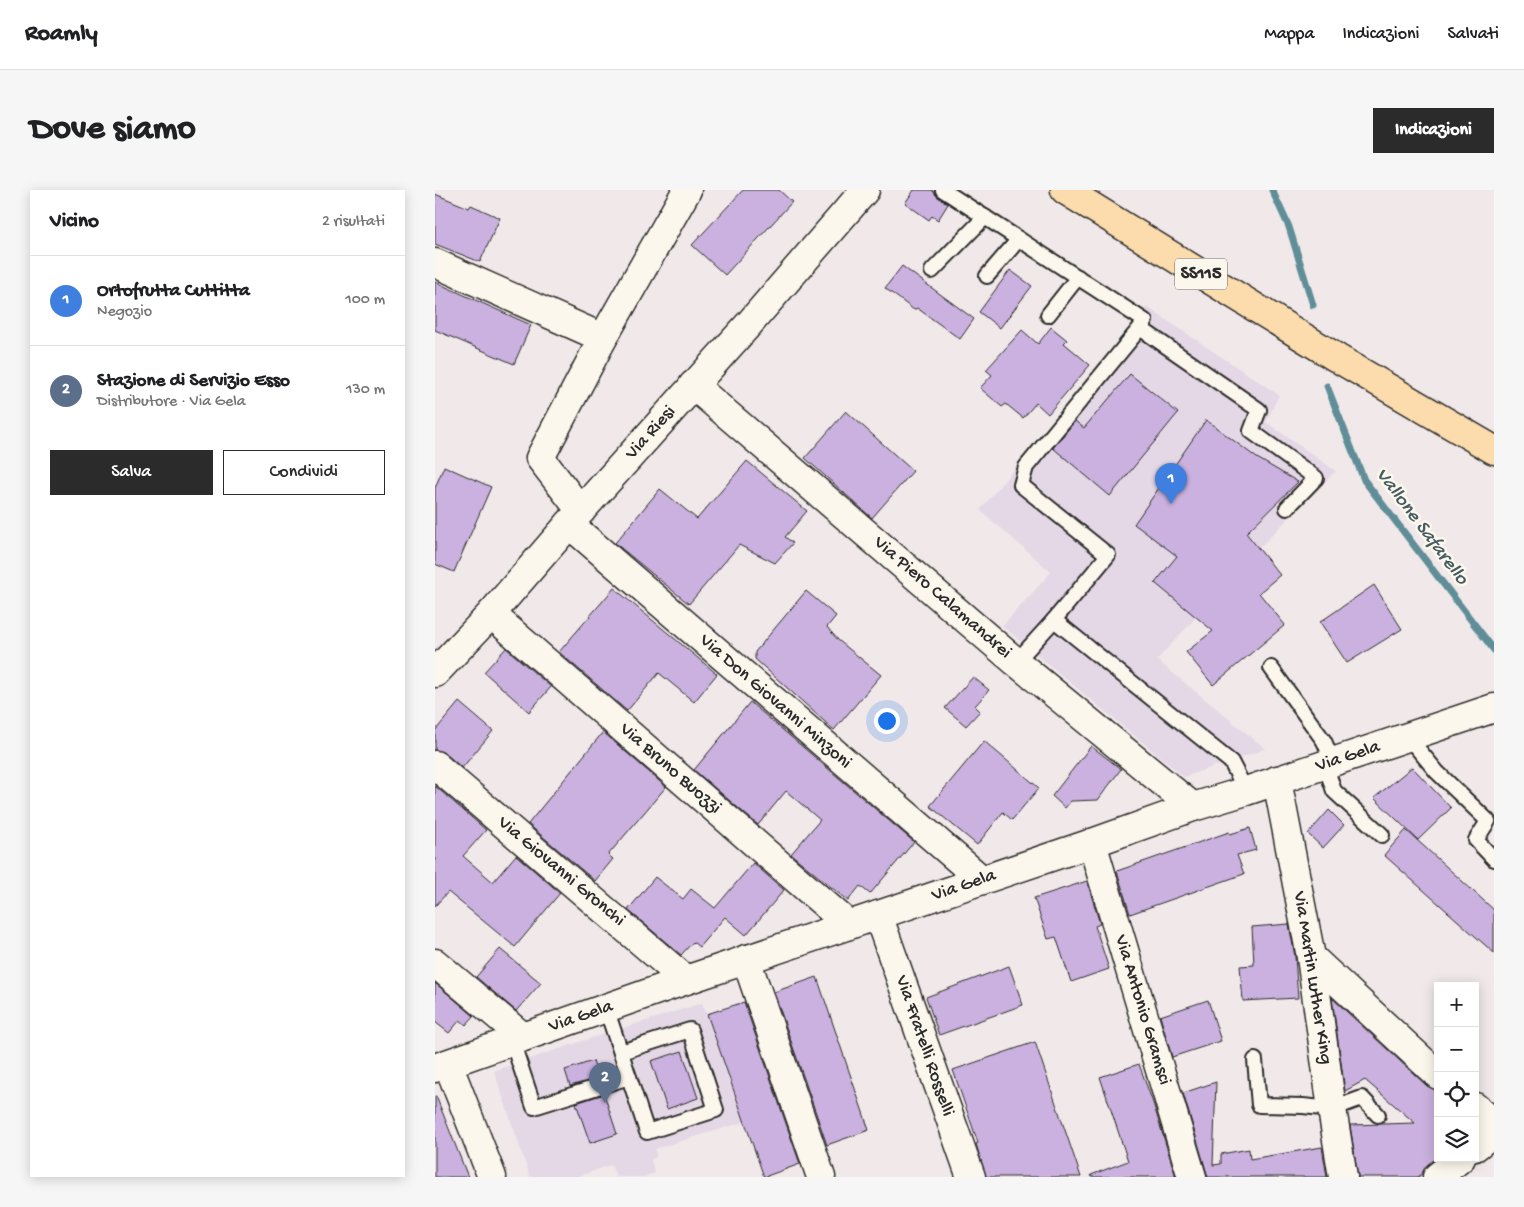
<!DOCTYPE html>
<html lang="it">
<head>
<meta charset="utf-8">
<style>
	body { margin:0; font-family:"Gochi Hand",sans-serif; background:#f6f6f6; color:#202124 }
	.controls { position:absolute; right:15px; bottom:15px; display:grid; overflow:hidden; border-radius:0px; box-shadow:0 2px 12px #0003 }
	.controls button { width:45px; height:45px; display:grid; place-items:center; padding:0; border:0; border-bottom:1px solid #e0e0e0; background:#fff; color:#202124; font:25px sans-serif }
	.you { position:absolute; left:451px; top:530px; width:18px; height:18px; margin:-12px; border:4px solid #fff; border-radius:50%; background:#1a73e8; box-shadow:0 0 0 8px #1a73e833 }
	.badge { display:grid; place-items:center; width:32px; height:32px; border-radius:50%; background:#2b2b2b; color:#fff; font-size:16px; font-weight:700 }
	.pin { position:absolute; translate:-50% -41px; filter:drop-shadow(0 1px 2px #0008) }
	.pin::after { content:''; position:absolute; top:26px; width:18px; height:15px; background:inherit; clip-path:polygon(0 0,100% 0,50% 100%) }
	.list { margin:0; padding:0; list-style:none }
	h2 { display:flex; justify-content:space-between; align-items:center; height:65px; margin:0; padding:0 20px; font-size:21px }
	h2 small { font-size:16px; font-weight:400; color:#757577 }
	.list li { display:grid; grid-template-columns:32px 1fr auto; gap:15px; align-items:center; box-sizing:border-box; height:90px; padding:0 20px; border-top:1px solid #e0e0e0 }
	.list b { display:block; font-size:19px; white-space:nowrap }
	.list p { margin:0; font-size:16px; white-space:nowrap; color:#757577 }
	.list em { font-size:16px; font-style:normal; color:#757577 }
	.actions { display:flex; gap:10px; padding:15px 20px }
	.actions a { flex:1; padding:11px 0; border:1px solid #2b2b2b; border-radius:0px; text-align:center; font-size:18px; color:#2b2b2b }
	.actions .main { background:#2b2b2b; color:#fff }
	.icon { flex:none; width:28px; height:28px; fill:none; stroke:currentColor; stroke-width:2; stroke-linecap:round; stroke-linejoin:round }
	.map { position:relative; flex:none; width:1059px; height:987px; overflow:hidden; border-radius:0px }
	header { display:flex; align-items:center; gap:30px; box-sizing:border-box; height:70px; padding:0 25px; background:#fff; border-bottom:1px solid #e0e0e0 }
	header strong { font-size:24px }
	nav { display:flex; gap:28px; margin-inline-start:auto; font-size:18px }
	.intro { display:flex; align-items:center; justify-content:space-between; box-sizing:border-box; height:120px; padding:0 30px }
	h1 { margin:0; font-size:35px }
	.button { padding:12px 22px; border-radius:0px; background:#2b2b2b; color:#fff; font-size:18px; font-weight:700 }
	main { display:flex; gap:30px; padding:0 30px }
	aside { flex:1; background:#fff; border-radius:0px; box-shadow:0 2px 12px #0003 }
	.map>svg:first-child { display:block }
	.built { fill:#e5d8e6 }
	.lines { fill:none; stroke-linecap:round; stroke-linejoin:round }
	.stream { stroke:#5f8d98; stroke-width:7 }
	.building { fill:#cab1df; stroke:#2b2b2b }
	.lane-casing { stroke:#2b2b2b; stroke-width:18 }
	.street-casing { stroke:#2b2b2b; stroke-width:31 }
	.secondary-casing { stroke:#2b2b2b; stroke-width:31 }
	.primary-casing { stroke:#2b2b2b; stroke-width:31 }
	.lane { stroke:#fbf7ec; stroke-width:14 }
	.street { stroke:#fbf7ec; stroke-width:28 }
	.secondary { stroke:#fbf7ec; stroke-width:28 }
	.primary { stroke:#fcdcac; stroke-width:28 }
	.labels { text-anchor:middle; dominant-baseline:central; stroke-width:5; stroke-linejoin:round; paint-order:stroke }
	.shield { fill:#fbf7ec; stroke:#696865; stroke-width:1 }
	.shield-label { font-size:18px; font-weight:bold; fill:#2b2b2b }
	.street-label { font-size:19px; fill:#2b2b2b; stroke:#fbf7ec }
	.water-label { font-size:20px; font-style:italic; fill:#455c62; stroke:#fbf7ec }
</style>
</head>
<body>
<header>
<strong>Roamly</strong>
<nav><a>Mappa</a><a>Indicazioni</a><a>Salvati</a></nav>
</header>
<div class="intro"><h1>Dove siamo</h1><a class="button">Indicazioni</a></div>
<main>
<aside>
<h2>Vicino<small>2 risultati</small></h2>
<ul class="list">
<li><span class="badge" style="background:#3f7fe0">1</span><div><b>Ortofrutta Cuttitta</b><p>Negozio</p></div><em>100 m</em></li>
<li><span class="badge" style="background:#5c6f8a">2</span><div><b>Stazione di Servizio Esso</b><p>Distributore · Via Gela</p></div><em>130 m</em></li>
</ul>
<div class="actions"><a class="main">Salva</a><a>Condividi</a></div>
</aside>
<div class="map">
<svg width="1059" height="987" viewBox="0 0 1059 987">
	<rect width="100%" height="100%" fill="#f1e9e9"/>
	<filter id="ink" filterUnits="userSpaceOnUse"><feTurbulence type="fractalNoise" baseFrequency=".02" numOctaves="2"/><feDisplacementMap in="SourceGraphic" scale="10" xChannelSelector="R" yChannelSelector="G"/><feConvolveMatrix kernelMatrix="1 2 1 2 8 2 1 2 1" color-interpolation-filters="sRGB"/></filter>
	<g filter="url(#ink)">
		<g class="built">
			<path d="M712,117L844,205L831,232L901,281L829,353L722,470L831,559L749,587L567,436L616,382L545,320Z"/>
			<path d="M267,813L272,824L309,932L220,959L222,967L216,970L220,983L208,987H181L176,975L141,987H95L59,881L150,850Z"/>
		</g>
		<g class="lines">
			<g class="stream">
				<path d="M837,0L854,37L878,115"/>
				<path d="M892,196L929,290L1059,460"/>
			</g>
		</g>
		<g class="building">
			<path d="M308,0H344L357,12L290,85L257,55Z"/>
			<path d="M479,0H497L503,7L513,14L503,30L497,26L494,30L470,13Z"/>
			<path d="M0,4L34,18L36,15L65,28L45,72L0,54Z"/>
			<path d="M467,76L539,129L525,149L482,118L479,120L450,98Z"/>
			<path d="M575,80L597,96L565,138L544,122Z"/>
			<path d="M0,92L96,135L79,174L0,140Z"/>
			<path d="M616,137L632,150L629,153L655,175L613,224L601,213L588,228L571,214L567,217L545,198L557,185L551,180L587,140L603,154Z"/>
			<path d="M695,184L743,223L675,306L618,258L640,231L649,238Z"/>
			<path d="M411,221L478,281L437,328L370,268Z"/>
			<path d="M771,230L822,268L863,292L811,343L845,385L824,403L850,435L778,495L751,462L778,441L720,393L742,366L699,334Z"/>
			<path d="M312,271L372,321L350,347L358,353L340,373L304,355L254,414L180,353L225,299L262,329Z"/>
			<path d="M9,276L56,297L19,382L0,374V298Z"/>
			<path d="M939,395L967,439L912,473L885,432Z"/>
			<path d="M179,398L282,484L259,512L224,483L192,521L124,462Z"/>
			<path d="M371,401L401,426L392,437L403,450L446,485L399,540L320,469V462Z"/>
			<path d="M71,458L116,497L94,522L49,482Z"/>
			<path d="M538,487L554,500L540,516L545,521L531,536L510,518Z"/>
			<path d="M24,512L58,541L27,578L10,563L0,560V541Z"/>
			<path d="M315,512L479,652L435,704L425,696L413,711L356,664L385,630L351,601L323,635L259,580Z"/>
			<path d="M168,542L231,597L173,665L178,669L160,691L93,634Z"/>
			<path d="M549,551L604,598L577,630L568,622L542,655L495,616Z"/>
			<path d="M656,556L686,579L663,610L636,611L630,618L617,606Z"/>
			<path d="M977,577L1016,618L983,650L939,608Z"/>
			<path d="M0,596L51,640L28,666L58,692L81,665L125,703L80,757L13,702L0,716Z"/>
			<path d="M894,620L909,635L888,658L873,644Z"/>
			<path d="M815,638L821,660L802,665L809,684L695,724L682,681L794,642L795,644Z"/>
			<path d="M971,640L1059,720V763L949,665Z"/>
			<path d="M318,673L349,700L311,745L290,727L264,757L258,752L246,765L193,720L220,687L248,709L256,699L280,718Z"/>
			<path d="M652,691L665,734L660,736L674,779L636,792L621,747L613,749L599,708Z"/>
			<path d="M854,734L860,767L863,808L808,811L805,776L819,775L817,737Z"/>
			<path d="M65,759L106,793L81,821L41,787Z"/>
			<path d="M574,776L588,815L504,845L491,807Z"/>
			<path d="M382,787L434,940L392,955L339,802Z"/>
			<path d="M0,793L39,826L31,835L25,830L14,843L0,832Z"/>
			<path d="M897,808L992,896L1003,901V966L992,975L987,984L983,987H923L915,935L980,933L930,890L910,901Z"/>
			<path d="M773,810L786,851L737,867L725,826Z"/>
			<path d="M309,812L365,974L329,987L272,824Z"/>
			<path d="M600,852L646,987H551L541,954L543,953L518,880Z"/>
			<path d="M247,861L263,908L232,919L216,871Z"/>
			<path d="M158,871L163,888L135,896L130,880Z"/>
			<path d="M704,874L718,913L741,987H657L656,985L693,971L665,887Z"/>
			<path d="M781,892L778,975L786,974V964L814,959L815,969L887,957L892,987H773L748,903Z"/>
			<path d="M169,904L182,944L155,953L141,913Z"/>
			<path d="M0,906H1L33,987H0Z"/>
		</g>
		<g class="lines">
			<defs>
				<g id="lane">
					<path d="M508,0L710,131L705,138"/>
					<path d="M497,81L550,27"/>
					<path d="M552,86L584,49"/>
					<path d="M613,125L643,87"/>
					<path d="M581,472L619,430"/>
					<path d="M836,478L889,551L898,572"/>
					<path d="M973,547L1002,582L1053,631L1041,650L1059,669"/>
					<path d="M890,574L899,601L947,645"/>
					<path d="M811,601L796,572L619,430L673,365L586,295L591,277L705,138L824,220L816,241L881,288L852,318"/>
					<path d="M77,851L99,917L194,887L171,818"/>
					<path d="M186,862L255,840L281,920L212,942L194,887"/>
					<path d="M820,870L824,915L868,916L897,919L927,908L943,925"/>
				</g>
				<g id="street">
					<path d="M0,73L168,148"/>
					<path d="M258,195L581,472L758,617"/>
					<path d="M146,321L105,268L168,148L252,0"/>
					<path d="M134,334L547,690"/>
					<path d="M56,424L414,735"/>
					<path d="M0,575L251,790"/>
					<path d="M842,590L876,767L897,919L908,987"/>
					<path d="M657,653L757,987"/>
					<path d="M443,725L536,987"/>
					<path d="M876,767L1003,885"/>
					<path d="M311,769L386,987"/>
					<path d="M0,773L88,847"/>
					<path d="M13,874L57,987"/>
					<path d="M1040,917L1059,933"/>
					<path d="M1040,957L1059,942"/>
					<path d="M1002,987L1026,968"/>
				</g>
				<g id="secondary">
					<path d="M0,483L56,424L134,334L314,134L430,0"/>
					<path d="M0,878L251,790L657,653L758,617L811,601L1059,518"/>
				</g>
				<path id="primary" d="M630,0L902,168L1059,260"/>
			</defs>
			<use href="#lane" class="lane-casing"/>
			<use href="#street" class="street-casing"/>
			<use href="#secondary" class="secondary-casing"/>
			<use href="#primary" class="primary-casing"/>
			<use href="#lane" class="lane"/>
			<use href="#street" class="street"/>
			<use href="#secondary" class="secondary"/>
			<use href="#primary" class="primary"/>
		</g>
	</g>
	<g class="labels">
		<rect class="shield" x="740" y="68.5" width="52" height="31" rx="4"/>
		<g class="shield-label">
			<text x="766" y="84">SS115</text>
		</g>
		<g class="street-label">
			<text transform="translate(216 243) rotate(-48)">Via Riesi</text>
			<text transform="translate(507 408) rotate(41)">Via Piero Calamandrei</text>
			<text transform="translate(340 512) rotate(41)">Via Don Giovanni Minzoni</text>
			<text transform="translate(913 567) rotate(-18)">Via Gela</text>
			<text transform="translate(235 579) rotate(41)">Via Bruno Buozzi</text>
			<text transform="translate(126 682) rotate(40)">Via Giovanni Gronchi</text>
			<text transform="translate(529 696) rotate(-19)">Via Gela</text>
			<text transform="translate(877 788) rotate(81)">Via Martin Luther King</text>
			<text transform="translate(707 820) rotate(73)">Via Antonio Gramsci</text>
			<text transform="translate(146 827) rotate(-19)">Via Gela</text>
			<text transform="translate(489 856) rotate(71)">Via Fratelli Rosselli</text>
		</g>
		<g class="water-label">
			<text transform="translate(986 337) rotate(53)">Vallone Safarello</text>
		</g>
	</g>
</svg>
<div class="controls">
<button>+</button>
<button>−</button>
<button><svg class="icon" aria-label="locate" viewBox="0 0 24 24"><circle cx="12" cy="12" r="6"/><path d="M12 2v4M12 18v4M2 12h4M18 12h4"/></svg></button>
<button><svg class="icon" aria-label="layers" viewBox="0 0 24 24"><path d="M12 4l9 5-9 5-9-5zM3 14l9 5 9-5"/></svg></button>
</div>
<div class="you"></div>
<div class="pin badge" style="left:736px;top:314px;background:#3f7fe0">1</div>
<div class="pin badge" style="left:170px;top:913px;background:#5c6f8a">2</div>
</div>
</main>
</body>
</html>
